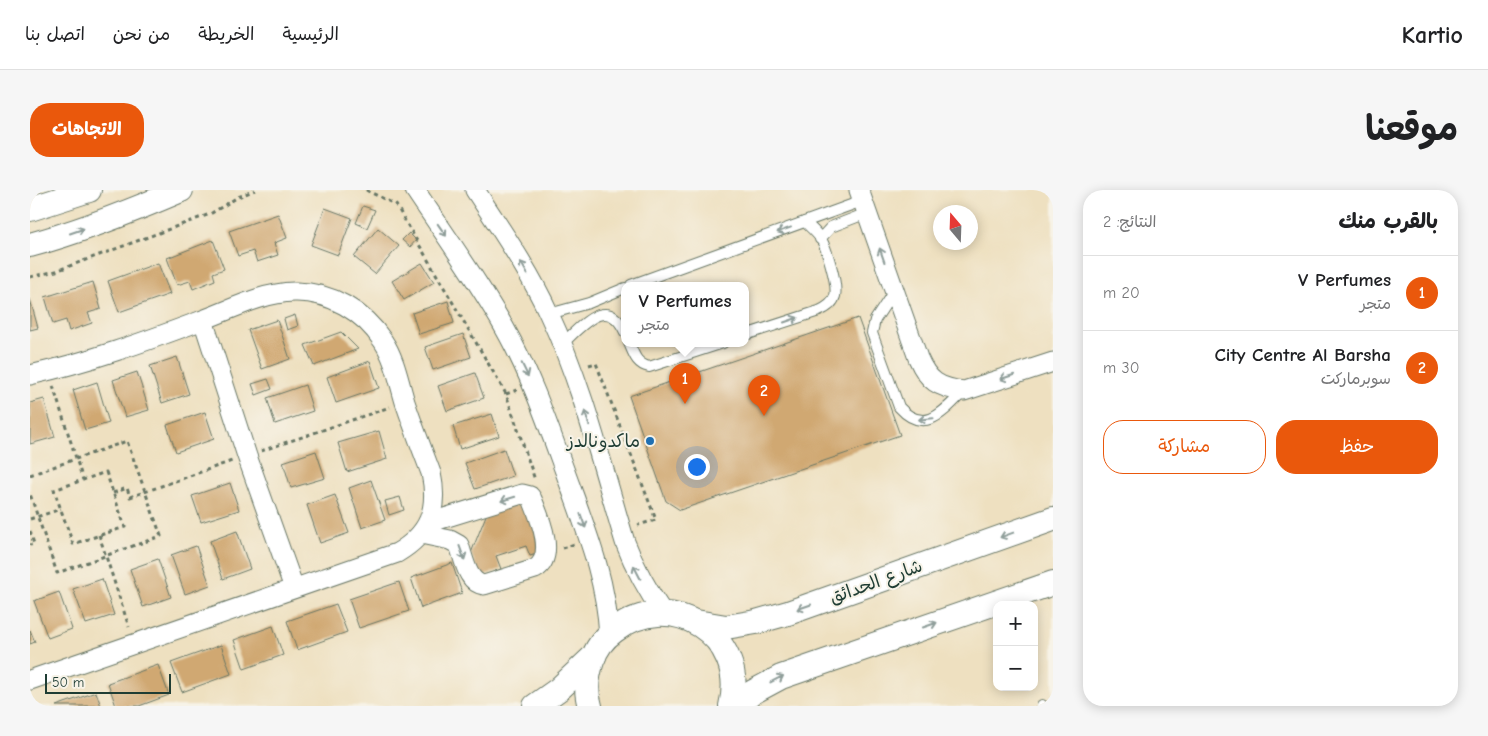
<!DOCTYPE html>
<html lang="ar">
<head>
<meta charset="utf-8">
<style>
	body { margin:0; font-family:"Comic Neue","Playpen Sans Arabic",sans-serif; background:#f6f6f6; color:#202124; direction:rtl }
	.controls { position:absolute; right:15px; bottom:15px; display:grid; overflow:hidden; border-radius:10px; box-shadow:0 2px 12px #0003 }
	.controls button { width:45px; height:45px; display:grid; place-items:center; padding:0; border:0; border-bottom:1px solid #e0e0e0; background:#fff; color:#202124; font:25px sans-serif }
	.compass { position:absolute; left:903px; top:15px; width:45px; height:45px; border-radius:50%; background:#fff; box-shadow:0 2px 12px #0003; rotate:341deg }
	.scale { position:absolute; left:15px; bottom:12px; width:126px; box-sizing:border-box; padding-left:5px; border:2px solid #1f3d34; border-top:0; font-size:14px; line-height:18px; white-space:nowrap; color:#1f3d34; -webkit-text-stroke:4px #f7f3e8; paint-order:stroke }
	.you { position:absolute; left:666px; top:276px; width:18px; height:18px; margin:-12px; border:4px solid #fff; border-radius:50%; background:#1a73e8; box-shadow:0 0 0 8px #1a73e833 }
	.badge { display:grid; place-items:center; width:32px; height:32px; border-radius:50%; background:#ea580c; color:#fff; font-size:16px; font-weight:700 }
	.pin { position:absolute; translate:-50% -41px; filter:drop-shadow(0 1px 2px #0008) }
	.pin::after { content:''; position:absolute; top:26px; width:18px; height:15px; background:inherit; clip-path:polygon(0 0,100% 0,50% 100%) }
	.popup { position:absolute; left:591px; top:92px; width:128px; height:65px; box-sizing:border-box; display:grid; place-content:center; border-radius:10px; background:#fff; filter:drop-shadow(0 1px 4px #0005); font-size:16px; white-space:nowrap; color:#757577 }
	.popup b { font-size:19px; color:#202124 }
	.popup::after { content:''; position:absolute; left:50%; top:100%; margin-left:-10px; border:10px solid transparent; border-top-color:#fff }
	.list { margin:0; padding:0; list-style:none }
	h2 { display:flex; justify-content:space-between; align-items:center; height:65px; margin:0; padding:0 20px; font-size:21px }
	h2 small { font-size:16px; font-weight:400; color:#757577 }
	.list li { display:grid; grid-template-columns:32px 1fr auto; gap:15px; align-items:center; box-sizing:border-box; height:75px; padding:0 20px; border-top:1px solid #e0e0e0 }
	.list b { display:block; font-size:19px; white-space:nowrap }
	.list p { margin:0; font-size:16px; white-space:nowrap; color:#757577 }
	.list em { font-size:16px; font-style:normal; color:#757577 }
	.actions { display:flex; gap:10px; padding:15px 20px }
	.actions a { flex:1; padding:11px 0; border:1px solid #ea580c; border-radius:20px; text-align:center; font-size:18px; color:#ea580c }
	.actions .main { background:#ea580c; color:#fff }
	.map { position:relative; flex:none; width:1023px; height:516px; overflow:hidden; direction:ltr; border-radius:20px }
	header { display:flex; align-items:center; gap:30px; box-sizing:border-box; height:70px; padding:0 25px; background:#fff; border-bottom:1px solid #e0e0e0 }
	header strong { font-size:24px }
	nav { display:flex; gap:28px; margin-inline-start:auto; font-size:18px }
	.intro { display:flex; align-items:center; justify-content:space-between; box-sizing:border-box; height:120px; padding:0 30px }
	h1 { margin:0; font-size:35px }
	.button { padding:12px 22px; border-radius:20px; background:#ea580c; color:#fff; font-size:18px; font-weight:700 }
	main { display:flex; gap:30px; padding:0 30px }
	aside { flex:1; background:#fff; border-radius:20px; box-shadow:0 2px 12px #0003 }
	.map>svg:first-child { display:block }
	.building { fill:#d0a872 }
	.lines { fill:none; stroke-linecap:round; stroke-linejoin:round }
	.service-casing { stroke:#677665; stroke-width:12 }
	.minor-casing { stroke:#677665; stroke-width:21 }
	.tertiary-casing { stroke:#677665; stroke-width:26 }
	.path { stroke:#677665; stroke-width:3; stroke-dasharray:4 4; stroke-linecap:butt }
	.service { stroke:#fff; stroke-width:10 }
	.minor { stroke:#fff; stroke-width:19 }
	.tertiary { stroke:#fff; stroke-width:24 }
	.oneway { stroke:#8f9e9a }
	.poi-dot { fill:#1f6fb2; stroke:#f7f3e8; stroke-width:2 }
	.labels { text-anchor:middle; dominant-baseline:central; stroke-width:4; stroke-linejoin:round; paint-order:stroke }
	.poi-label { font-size:18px; fill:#1f3d34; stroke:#f7f3e8; text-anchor:end }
	.street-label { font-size:18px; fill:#1f3d34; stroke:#f7f3e8 }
</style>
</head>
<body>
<header>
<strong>Kartio</strong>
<nav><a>الرئيسية</a><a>الخريطة</a><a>من نحن</a><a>اتصل بنا</a></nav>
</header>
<div class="intro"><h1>موقعنا</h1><a class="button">الاتجاهات</a></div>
<main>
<aside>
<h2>بالقرب منك<small>النتائج: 2</small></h2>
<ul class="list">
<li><span class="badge">1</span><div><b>V Perfumes</b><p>متجر</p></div><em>20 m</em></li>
<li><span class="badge">2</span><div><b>City Centre Al Barsha</b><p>سوبرماركت</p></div><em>30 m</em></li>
</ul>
<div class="actions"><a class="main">حفظ</a><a>مشاركة</a></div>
</aside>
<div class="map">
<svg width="1023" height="516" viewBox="0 0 1023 516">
	<rect width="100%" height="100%" fill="#f7f3e8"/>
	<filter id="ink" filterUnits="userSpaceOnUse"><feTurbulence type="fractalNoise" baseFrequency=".02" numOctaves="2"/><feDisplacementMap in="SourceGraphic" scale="10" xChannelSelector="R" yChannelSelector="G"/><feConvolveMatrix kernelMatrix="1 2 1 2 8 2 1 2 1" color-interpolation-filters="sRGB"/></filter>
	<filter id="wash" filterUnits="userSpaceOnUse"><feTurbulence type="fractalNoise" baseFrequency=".0096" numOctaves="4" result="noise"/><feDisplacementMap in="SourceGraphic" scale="20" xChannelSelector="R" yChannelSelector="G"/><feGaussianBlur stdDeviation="1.12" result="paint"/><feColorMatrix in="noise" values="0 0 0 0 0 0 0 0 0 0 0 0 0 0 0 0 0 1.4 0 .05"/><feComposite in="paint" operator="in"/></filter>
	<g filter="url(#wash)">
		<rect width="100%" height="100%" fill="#eee0c0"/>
		<g id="blocks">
			<g class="building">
				<path d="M333,16L345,20L337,38L326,33Z"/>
				<path d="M295,18L322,28L308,65L281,55Z"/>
				<path d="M248,24L257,48L244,53L248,65L227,72L223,61L208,66L199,41Z"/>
				<path d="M348,38L369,56L345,84L324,67Z"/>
				<path d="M379,43L386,50L380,57L372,50Z"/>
				<path d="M183,50L194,79L183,83L185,90L163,99L160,91L147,95L137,68Z"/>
				<path d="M128,73L140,104L89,122L78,91Z"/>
				<path d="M392,73L404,92L374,110L362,91Z"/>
				<path d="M63,92L71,119L58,123L62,133L39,141L36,130L23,134L15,107Z"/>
				<path d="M0,109L8,138L0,140Z"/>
				<path d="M418,111L424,133L389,144L382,123Z"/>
				<path d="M265,125L268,136L257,140L254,129Z"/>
				<path d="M828,128L870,245L650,320L636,311L599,206Z"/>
				<path d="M247,130L260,169L232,179L218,140Z"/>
				<path d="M311,142L328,159L284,176L275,155Z"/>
				<path d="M433,144L441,167L403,180L395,157Z"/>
				<path d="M147,167L159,204L132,213L120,176Z"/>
				<path d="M340,171L349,198L306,213L297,187Z"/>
				<path d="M107,182L119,220L95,227L83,190Z"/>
				<path d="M445,183L454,208L417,221L408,196Z"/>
				<path d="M238,189L242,199L226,205L222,194Z"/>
				<path d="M67,192L79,233L55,240L43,200Z"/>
				<path d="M275,195L283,221L245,234L237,208Z"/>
				<path d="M14,209L25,247L0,254V213Z"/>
				<path d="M175,222L184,249L146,262L137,235Z"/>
				<path d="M462,224L469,246L430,259L423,236Z"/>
				<path d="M349,241L357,269L317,282L308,253Z"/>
				<path d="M474,259L483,286L445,299L435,273Z"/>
				<path d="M286,261L295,288L261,298L253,272Z"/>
				<path d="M341,290L355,330L332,338L319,298Z"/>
				<path d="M200,293L209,320L171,332L162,306Z"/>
				<path d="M305,305L319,343L290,353L277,315Z"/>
				<path d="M370,307L374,320L359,325L355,311Z"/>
				<path d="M496,311L513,362L500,366L496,356L466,366L471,379L450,387L441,363L457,323Z"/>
				<path d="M207,341L220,379L193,389L180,351Z"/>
				<path d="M166,356L180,395L155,404L141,365Z"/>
				<path d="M128,369L141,407L113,417L100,379Z"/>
				<path d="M422,373L432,403L391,418L381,388Z"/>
				<path d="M72,389L84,425L56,434L43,399Z"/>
				<path d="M369,392L379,421L329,438L319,409Z"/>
				<path d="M29,402L42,439L18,448L4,411Z"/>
				<path d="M306,414L317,442L267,460L257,431Z"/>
				<path d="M243,436L253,465L214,479L204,450Z"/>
				<path d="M0,440L5,452L0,454Z"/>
				<path d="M191,455L201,484L152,502L141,473Z"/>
				<path d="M128,475L139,505L109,516H86L78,493Z"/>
				<path d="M66,502L71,516H26Z"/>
			</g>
		</g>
	</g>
	<g filter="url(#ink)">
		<use href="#blocks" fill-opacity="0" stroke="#677665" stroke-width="1"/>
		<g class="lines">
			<defs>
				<g id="service">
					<path d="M790,49L801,37L837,23"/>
					<path d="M601,95L832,11"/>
					<path d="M864,101L845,130L842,143L869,217C895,246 914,221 934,201"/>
					<path d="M519,124L559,113L595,98"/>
					<path d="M715,145L789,121C796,118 803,114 805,106C808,95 797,59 791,49C787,43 780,37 775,32"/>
					<path d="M599,153C604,164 606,174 619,177L693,153"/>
					<path d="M532,154C551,137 577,103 595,142"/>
					<path d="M1012,515V516"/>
				</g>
				<g id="minor">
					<path d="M385,0C415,45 447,89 474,137C503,188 521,244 541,298C559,348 576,391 579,445"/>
					<path d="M445,0C471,40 499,80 519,124C553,196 572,276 595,352C605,378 617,400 633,423"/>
					<path d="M829,0L888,168C898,191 908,198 934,201L1023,172"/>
					<path d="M173,130L217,266L264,398"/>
					<path d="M0,185C58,172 114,152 170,131C201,120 230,103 264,102C300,101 334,122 353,151C365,169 369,192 375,212C383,236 392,259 401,283C409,320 399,344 367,363L0,490"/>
					<path d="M391,344L420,350L429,355C434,368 437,393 454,395L505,379C527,366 509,326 502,309L500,306L492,304L398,333"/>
				</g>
				<g id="tertiary">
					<path d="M0,19L59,0"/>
					<path d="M0,55C52,41 102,21 151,0"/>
					<path d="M666,432L696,437L726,432L758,423L1023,329"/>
					<path d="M505,516L529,499L564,466"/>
					<path d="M560,516C555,501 557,486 562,471C566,459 574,448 584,441C640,396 719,446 701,516"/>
					<path d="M707,516L723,502L751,487L1023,393"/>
				</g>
			</defs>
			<use href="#service" class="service-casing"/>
			<use href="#minor" class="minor-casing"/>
			<use href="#tertiary" class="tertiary-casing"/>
			<g class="path">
				<path d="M336,0L366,15L476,204L505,290"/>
				<path d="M0,87L26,81L180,24L208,7L225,0"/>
				<path d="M559,175L566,173L626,330L608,335"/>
				<path d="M23,196L53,290"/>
				<path d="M476,204L487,200"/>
				<path d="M231,261L360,217"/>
				<path d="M76,282L95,337L43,354L24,300Z"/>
				<path d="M0,285L97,251L131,346L27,383L0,304"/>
				<path d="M83,303L97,298L100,307L202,271"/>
				<path d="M0,329L31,319"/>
				<path d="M0,341L4,354L0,355"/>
				<path d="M69,345L99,437"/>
				<path d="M532,358L545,354"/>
			</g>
			<use href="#service" class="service"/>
			<use href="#minor" class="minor"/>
			<use href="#tertiary" class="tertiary"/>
		</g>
		<defs><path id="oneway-shaft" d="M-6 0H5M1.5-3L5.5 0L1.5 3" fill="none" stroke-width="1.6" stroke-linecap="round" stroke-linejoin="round" transform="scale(1.25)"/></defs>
		<g class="oneway">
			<use href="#oneway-shaft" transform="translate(412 40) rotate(55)"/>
			<use href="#oneway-shaft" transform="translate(754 40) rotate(160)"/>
			<use href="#oneway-shaft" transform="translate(47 41) rotate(-19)"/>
			<use href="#oneway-shaft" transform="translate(852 65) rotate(-109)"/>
			<use href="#oneway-shaft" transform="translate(494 78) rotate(-120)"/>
			<use href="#oneway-shaft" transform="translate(761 130) rotate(-19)"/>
			<use href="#oneway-shaft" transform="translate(495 180) rotate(64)"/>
			<use href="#oneway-shaft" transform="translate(977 187) rotate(162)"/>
			<use href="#oneway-shaft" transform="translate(557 228) rotate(-107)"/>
			<use href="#oneway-shaft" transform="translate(896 229) rotate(175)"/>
			<use href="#oneway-shaft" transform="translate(478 309) rotate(163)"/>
			<use href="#oneway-shaft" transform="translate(553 331) rotate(70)"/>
			<use href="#oneway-shaft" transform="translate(977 345) rotate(160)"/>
			<use href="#oneway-shaft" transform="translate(432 363) rotate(70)"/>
			<use href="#oneway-shaft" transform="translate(607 382) rotate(-117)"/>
			<use href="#oneway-shaft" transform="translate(774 417) rotate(161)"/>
			<use href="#oneway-shaft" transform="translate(900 435) rotate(-19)"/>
			<use href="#oneway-shaft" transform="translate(747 489) rotate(-27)"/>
		</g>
	</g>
	<circle class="poi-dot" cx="620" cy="251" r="5"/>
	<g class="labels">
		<g class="poi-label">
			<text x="610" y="251">ماكدونالدز</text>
		</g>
		<g class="street-label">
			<text transform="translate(846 392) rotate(-20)">شارع الحدائق</text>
		</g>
	</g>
</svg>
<div class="controls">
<button>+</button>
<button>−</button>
</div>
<svg class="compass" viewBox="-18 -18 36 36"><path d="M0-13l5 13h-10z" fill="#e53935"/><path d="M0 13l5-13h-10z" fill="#757577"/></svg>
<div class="scale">50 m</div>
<div class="you"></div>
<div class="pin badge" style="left:655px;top:214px">1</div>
<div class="popup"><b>V Perfumes</b>متجر</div>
<div class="pin badge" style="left:734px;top:226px">2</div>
</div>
</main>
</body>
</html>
